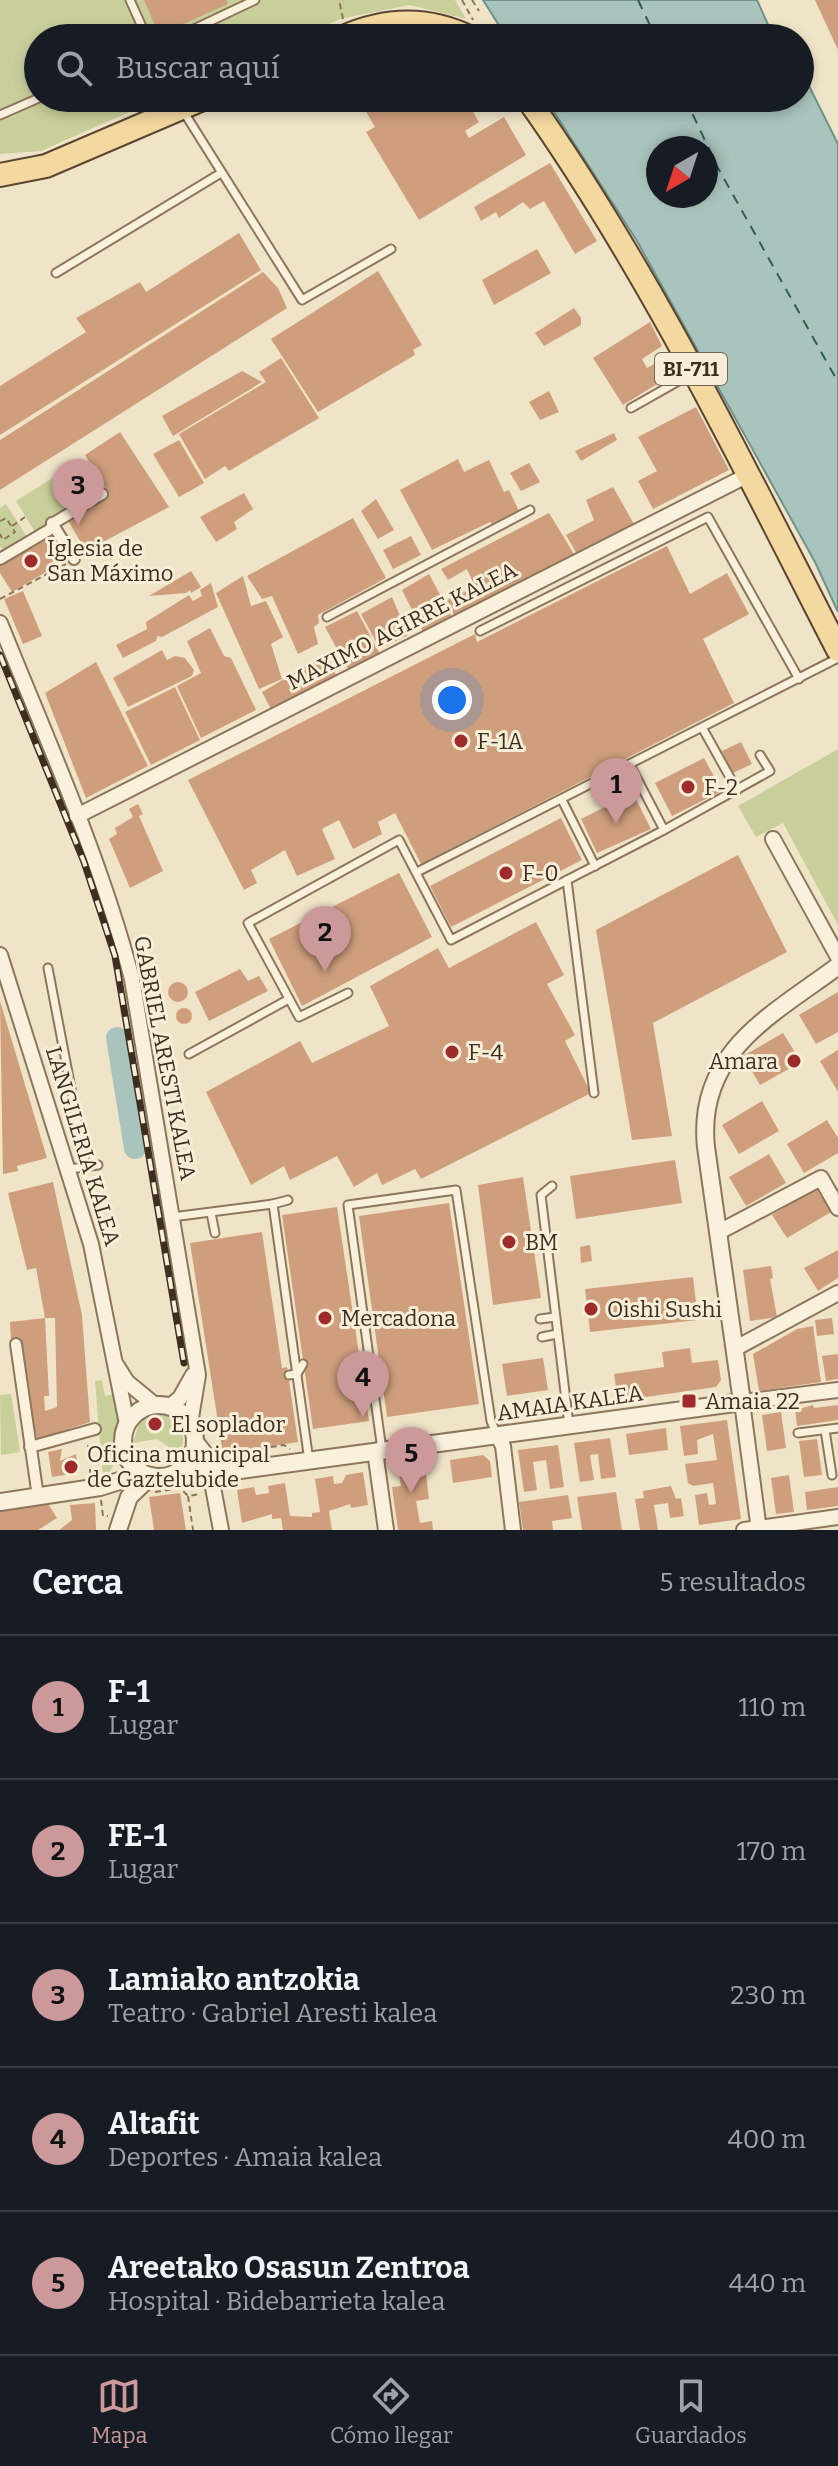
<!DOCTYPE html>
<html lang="es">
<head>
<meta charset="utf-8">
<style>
	body { margin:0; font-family:Bitter,serif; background:#242831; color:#f1f3f6 }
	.compass { position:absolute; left:646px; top:136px; width:72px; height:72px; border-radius:50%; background:#171b24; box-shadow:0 4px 12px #0003; rotate:219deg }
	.you { position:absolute; left:452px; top:700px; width:28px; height:28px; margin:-20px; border:6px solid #fff; border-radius:50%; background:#1a73e8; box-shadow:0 0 0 12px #1a73e833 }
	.badge { display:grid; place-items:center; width:52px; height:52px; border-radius:50%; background:#cc999b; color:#111; font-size:26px; font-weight:700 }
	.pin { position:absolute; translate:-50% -66px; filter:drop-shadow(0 2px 4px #0008) }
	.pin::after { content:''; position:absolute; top:42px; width:28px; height:24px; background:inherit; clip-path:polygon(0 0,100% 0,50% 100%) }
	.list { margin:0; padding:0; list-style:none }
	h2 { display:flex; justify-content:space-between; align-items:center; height:104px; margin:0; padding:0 32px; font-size:34px }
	h2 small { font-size:26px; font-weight:400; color:#9ea1a6 }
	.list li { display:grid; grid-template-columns:52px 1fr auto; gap:24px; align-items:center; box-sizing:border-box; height:144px; padding:0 32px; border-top:2px solid #363941 }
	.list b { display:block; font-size:30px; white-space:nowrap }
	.list p { margin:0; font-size:26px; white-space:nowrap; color:#9ea1a6 }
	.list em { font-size:26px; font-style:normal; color:#9ea1a6 }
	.icon { flex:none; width:44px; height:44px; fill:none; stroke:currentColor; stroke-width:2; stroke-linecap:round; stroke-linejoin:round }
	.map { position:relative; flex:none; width:838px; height:1530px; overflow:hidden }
	.search { position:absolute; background:#171b24; box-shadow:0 4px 12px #0003; left:24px; right:24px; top:24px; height:88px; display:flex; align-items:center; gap:20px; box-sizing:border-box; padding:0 28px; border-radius:44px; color:#9ea1a6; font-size:30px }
	.sheet { height:824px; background:#171b24 }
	nav { display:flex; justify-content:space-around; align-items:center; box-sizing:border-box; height:112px; border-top:2px solid #363941; background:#171b24; font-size:22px; color:#9ea1a6 }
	nav a { display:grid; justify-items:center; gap:4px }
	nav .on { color:#cc999b }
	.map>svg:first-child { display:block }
	.green { fill:#c9cf9b }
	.water { fill:#a9c4bc; stroke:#6f938a; stroke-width:2; fill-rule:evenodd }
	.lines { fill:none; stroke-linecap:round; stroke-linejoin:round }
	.river { stroke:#a9c4bc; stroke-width:22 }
	.ferry { stroke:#2f5d5a; stroke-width:2; stroke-dasharray:10 8; stroke-linecap:butt }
	.building { fill:#cf9f7d; fill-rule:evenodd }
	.service-casing { stroke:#8d765c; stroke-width:11 }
	.pedestrian-casing { stroke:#8d765c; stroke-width:14 }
	.minor-casing { stroke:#8d765c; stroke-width:18 }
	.tertiary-casing { stroke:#8d765c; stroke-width:20 }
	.primary-casing { stroke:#5b4430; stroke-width:26 }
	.path { stroke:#8d765c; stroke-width:2; stroke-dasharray:6 4; stroke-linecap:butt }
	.service { stroke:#faf1dc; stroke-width:7 }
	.pedestrian { stroke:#faf1dc; stroke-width:10 }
	.minor { stroke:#faf1dc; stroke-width:14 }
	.tertiary { stroke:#faf1dc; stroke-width:16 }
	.primary { stroke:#f3d9a0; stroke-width:22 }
	.rail-casing { stroke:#3d2e20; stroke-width:7 }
	.rail { stroke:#f7eed8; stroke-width:4; stroke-dasharray:12; stroke-linecap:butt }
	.poi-dot { fill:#9e2a2b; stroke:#f7eed8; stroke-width:3 }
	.labels { text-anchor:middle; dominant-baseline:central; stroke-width:6; stroke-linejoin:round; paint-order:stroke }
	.shield { fill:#f7eed8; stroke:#756857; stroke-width:2 }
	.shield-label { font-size:20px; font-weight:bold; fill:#3d2e20 }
	.poi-label { font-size:22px; fill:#3d2e20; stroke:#f7eed8; text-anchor:start }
	.street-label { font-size:22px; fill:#3d2e20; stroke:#f7eed8 }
</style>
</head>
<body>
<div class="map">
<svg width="838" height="1530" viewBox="0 0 838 1530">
	<rect width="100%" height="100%" fill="#f0e4c8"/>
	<g class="green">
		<path d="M0,0H455L466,19L410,5L340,19L297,38H38V98H161L41,151L0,154Z"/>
		<path d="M81,460L101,491L35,532L16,501Z"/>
		<path d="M6,504L27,537L4,552L0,546V508Z"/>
		<path d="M838,749V925L783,823L756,837L738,806Z"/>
		<path d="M102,1380L105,1396L114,1394C116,1422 128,1459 103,1478L95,1381Z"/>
		<path d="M11,1394L20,1452L1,1455L0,1395Z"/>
		<path d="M155,1413C178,1414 190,1433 179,1454L157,1439L133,1443L140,1420Z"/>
	</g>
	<g class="water">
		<path d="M483,0H757L774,38H507Z"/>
		<path d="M800,78L808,84L838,144V612L815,562L637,241L545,98H800ZM658,148H706V196H658Z"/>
	</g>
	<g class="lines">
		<path class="river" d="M117,1038L135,1148"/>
		<g class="ferry">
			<path d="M638,0L656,38"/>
			<path d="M685,98L718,168L838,382"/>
		</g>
	</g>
	<g class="building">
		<path d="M144,0H226L228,4L159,35Z"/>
		<path d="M815,0H838V50Z"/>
		<path d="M358,98H465L479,122L465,131L469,138L504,117L526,155L419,220L366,132L375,127Z"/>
		<path d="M550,163L597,241L575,254L544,201L530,209L523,202L499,218L496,212L481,221L474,207Z"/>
		<path d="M239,233L261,270L0,435V386L86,332L76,318L140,282L146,292Z"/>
		<path d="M537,249L551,273L494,305L482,280Z"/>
		<path d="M378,271L422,345L413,350L415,355L318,412L271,339Z"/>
		<path d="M263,272L278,288L287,308L0,490V440Z"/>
		<path d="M574,308L581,318V325L544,346L535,333Z"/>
		<path d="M650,322L662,346L642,359L647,368L666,357L675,373L623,405L593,358Z"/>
		<path d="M281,358L319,418L229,471L225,466L205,479L179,434L266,382L259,372Z"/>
		<path d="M242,371L262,382L173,436L162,416Z"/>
		<path d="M549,391L559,412L540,420L529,402Z"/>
		<path d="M696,407L729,470L653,509L638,481L657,471L638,437Z"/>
		<path d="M120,432L169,507L86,551L67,519L109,494L85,455Z"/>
		<path d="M614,433L617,440L581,461L575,451Z"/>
		<path d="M179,440L204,483L179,497L153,454Z"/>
		<path d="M458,459L464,472L489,460L504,492L509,490L520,513L493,525L490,522L432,550L400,490Z"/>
		<path d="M529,463L540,482L521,491L510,473Z"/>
		<path d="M613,487L634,524L578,556L566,535L594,520L586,500Z"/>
		<path d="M244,493L253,509L234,522L237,529L216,542L200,517Z"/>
		<path d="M376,499L394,530L378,539L361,511Z"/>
		<path d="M549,513L574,554L454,615L447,600L475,587L467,569L448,580L441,569Z"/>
		<path d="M353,518L386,578L318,615L319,623L314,627L318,644L298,654L272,596L262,599L247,576Z"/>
		<path d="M47,534L61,558L55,562L58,565L12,592L0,573V563Z"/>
		<path d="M411,536L421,555L393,569L383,550Z"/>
		<path d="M667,546L690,594L727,573L749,614L703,639L734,703L421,864L395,813L378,822L382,834L353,849L339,820L322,829L335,859L297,876L285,850L251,870L257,883L244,890L188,780L475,634L477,642Z"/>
		<path d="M191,571L201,587L191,593L190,590L186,593L149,596Z"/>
		<path d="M429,574L452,617L423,632L402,590Z"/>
		<path d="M243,576L251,606L266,601L283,637L271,644L282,679L259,689L216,593Z"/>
		<path d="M211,583L218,607L162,637L157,636L156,641L123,658L116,645L147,629L146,622L189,595L193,601L202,596L200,590Z"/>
		<path d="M23,591L42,636L23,644L4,599Z"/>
		<path d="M392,597L408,635L380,649L361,614Z"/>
		<path d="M357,611L380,654L349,671L325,627Z"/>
		<path d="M210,628L224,656L231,658L256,710L201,738L177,686L201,673L187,641Z"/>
		<path d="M162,650L167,660L175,656L185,658L194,670L192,676L128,707L113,678Z"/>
		<path d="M327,654L337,677L271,709L262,692Z"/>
		<path d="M96,662L148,766L86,798L45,693Z"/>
		<path d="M175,687L200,740L151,765L125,712Z"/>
		<path d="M741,742L752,764L733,773L722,751Z"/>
		<path d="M704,758L722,791L672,816L655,783Z"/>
		<path d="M633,793L651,829L597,853L581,819Z"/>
		<path d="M138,804L143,814L139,816L163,871L130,888L109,839L117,834L115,828L133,817L129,809Z"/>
		<path d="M561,818L582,860L451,927L430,886Z"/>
		<path d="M738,855L787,952L653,1023L672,1136L632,1140L596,930Z"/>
		<path d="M399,873L432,937L302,1006L269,939Z"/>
		<path d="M536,922L564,975L547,984L575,1035L565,1041L591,1093L421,1179L415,1169L382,1185L377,1173L354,1187L337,1156L290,1180L284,1166L251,1185L206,1092L300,1041L312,1063L389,1026L370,986L438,948L449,968Z"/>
		<path d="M240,969L248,981L259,976L268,991L209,1021L195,992Z"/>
		<circle cx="178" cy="992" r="10"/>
		<path d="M838,992V1032L816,1044L799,1015Z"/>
		<path d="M0,1001L47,1158L17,1166L18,1171L3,1174Z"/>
		<circle cx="184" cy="1016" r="8"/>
		<path d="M783,1033L801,1062L760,1085L743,1056Z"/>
		<path d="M838,1050V1092L820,1061Z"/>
		<path d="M762,1101L779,1131L739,1154L722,1125Z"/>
		<path d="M827,1120L838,1138V1153L804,1173L787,1144Z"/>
		<path d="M769,1154L786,1183L746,1206L729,1177Z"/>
		<path d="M675,1160L682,1203L576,1219L570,1176Z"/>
		<path d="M523,1177L541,1298L493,1305L478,1185Z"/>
		<path d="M53,1182L82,1315L90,1422L37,1439L26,1398L20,1339L11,1340L10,1322L45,1318L36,1268L27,1270L8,1193ZM45,1318H55L57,1407L45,1411L44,1396H49Z"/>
		<path d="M816,1188L831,1212L787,1238L772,1215Z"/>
		<path d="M449,1203L479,1404L387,1417L359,1216Z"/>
		<path d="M337,1207L369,1421L313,1429L282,1215Z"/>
		<path d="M262,1232L282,1368L287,1367L298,1442L223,1454L190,1243Z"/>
		<path d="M590,1245L592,1261L581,1263L580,1247Z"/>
		<path d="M838,1250V1278L818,1291L804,1268Z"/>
		<path d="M771,1266L773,1278L770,1279L777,1317L750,1321L743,1270Z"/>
		<path d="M693,1277L698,1320L590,1332L585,1289Z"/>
		<path d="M832,1318L834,1334L817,1336L815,1320Z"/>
		<path d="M813,1326L821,1382L759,1391L753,1354L797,1329Z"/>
		<path d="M690,1348L692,1363L718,1360L721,1380L716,1387L618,1401L614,1374L664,1367L662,1352Z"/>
		<path d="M838,1354V1379L826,1381L822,1356Z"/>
		<path d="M543,1358L548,1390L507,1396L502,1364Z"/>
		<path d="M813,1405L814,1408L838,1405V1420L797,1426L795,1410Z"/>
		<path d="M781,1412L786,1448L767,1451L762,1415Z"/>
		<path d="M727,1420L741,1519L699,1525L695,1495L707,1493L709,1505L716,1504L713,1483L693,1486L688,1483L685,1464L717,1460L713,1434L697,1440L698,1454L684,1456L680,1426Z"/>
		<path d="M666,1428L668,1450L629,1455L626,1434Z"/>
		<path d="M610,1438L616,1477L601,1479L598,1454L590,1455L594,1480L580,1482L574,1443Z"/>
		<path d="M817,1439L822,1475L804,1477L799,1441Z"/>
		<path d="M558,1445L564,1487L550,1489L546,1460L533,1462L537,1490L524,1492L518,1450Z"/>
		<path d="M62,1449L60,1461L76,1454L79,1473L52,1477L48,1452Z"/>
		<path d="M483,1455L490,1461L492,1477L453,1483L450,1460Z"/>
		<path d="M425,1466L429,1499L416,1501L420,1523L432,1521L433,1530H398L392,1487L401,1486L399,1473L407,1472V1468Z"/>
		<path d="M363,1472L368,1505L351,1508L350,1504L329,1511L332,1530H283L281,1518L272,1519V1514L242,1523L237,1490L254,1487L256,1495L269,1493L268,1486L285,1483L290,1516L312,1517V1513L320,1512L315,1479L333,1476L334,1484L342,1483L346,1475Z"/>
		<path d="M789,1475L794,1512L776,1514L771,1478Z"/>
		<path d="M671,1486L676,1499L681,1498L684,1516L670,1518L668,1503L654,1505L658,1530H640L635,1499L644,1498L643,1491Z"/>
		<path d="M838,1487V1506L807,1510L805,1492Z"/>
		<path d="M616,1492L622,1530H582L577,1497Z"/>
		<path d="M180,1493L186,1530H154L149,1497Z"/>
		<path d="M568,1495L572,1518L552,1521L553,1530H523L519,1502Z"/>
		<path d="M47,1502L57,1518L38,1530H0V1510Z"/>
		<path d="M95,1503L96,1530H59L72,1520L70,1505Z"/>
	</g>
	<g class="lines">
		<defs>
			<g id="service">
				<path d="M130,0L147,38"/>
				<path d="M175,38L255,0"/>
				<path d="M175,98L302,300L391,249"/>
				<path d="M0,115L39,98"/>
				<path d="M56,273L221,173"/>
				<path d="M631,408L691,374"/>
				<path d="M327,617L530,510"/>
				<path d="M480,631L708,517L799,679"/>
				<path d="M703,729L737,790"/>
				<path d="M630,765L664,830"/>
				<path d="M562,800L595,866"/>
				<path d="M417,872L838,658"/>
				<path d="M567,880L594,1093"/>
				<path d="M48,968L86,1167"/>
				<path d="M348,993L299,1017L248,923L399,840L451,940L664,830L770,771L760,755"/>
				<path d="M189,1054L289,999"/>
				<path d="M70,1169L98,1165"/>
				<path d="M552,1186L541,1195L569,1425"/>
				<path d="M273,1204L288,1200"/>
				<path d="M211,1213L215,1233"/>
				<path d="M172,1217L273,1204L309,1461"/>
				<path d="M540,1319L555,1317"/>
				<path d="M542,1337L557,1334"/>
				<path d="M289,1375L297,1374L303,1364"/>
				<path d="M825,1430L832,1475"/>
				<path d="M798,1433L838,1428"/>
				<path d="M382,1450L348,1205L456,1190L491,1421L497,1435"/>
			</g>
			<g id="pedestrian">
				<path d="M52,523L74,559"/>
				<path d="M52,524L102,494"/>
				<path d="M0,559L54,527"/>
				<path d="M16,1344L38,1497"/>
				<path d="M30,1447L95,1429"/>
			</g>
			<g id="minor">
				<path d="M0,623C47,740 100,857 132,979L198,1375L190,1424"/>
				<path d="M77,816L748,475"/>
				<path d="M773,839L838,957"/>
				<path d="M0,955L91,1244L127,1424"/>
				<path d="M719,1232L821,1178L838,1208"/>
				<path d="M736,1348L838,1293"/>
				<path d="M117,1366L127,1382L155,1405"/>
				<path d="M169,1407L180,1398L193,1375"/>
				<path d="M497,1435L503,1446L513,1530"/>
				<path d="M375,1451L386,1530"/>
				<path d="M188,1461L212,1482L221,1530"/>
				<path d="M744,1530L838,1517"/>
				<path d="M759,1530L742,1402L838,1390"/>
			</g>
			<g id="tertiary">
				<circle cx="159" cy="1441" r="36"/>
				<path d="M195,1442L209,1460L230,1470"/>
				<path d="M175,1474H211L742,1402L706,1147C696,1052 772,1015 838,966"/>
				<path d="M0,1502L100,1487L142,1474"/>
				<path d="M118,1530L129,1497L151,1476"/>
			</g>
			<g id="primary">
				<path d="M341,38C385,18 427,16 471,38"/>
				<path d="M527,98C649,270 742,463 838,650"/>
				<path d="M0,175L46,166L205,98"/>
			</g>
		</defs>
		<use href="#service" class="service-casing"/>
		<use href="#pedestrian" class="pedestrian-casing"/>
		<use href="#minor" class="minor-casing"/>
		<use href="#tertiary" class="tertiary-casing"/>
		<use href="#primary" class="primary-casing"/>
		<g class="path">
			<path d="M462,0L473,20"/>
			<path d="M472,0L479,11"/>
			<path d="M343,19L340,4L343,0"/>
			<path d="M0,521L6,518L15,532L3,540L0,534"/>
			<path d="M12,526L25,517"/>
			<path d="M0,599L66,564"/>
			<path d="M99,1220L108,1216"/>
			<path d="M88,1445V1458"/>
			<path d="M243,1455L246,1451L284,1445L290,1449"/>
			<path d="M90,1469V1476"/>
			<path d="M155,1492L180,1488L188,1496L201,1494"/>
			<path d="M188,1496L193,1530"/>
			<path d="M101,1500L103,1516H108"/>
		</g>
		<use href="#service" class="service"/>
		<use href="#pedestrian" class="pedestrian"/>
		<use href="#minor" class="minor"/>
		<use href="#tertiary" class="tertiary"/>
		<use href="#primary" class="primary"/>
		<defs>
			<path id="rail" d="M0,655L84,862L115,956L184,1363"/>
		</defs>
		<use href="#rail" class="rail-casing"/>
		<use href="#rail" class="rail"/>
	</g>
	<g class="poi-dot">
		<circle cx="31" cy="561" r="8"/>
		<circle cx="461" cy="741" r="8"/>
		<circle cx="688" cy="787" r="8"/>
		<circle cx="506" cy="873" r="8"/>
		<circle cx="452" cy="1052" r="8"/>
		<circle cx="794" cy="1061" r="8"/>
		<circle cx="509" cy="1242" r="8"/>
		<circle cx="591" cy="1309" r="8"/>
		<circle cx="325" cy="1318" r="8"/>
		<rect x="681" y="1393" width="16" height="16" rx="4"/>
		<circle cx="155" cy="1424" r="8"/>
		<circle cx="71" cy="1467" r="8"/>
	</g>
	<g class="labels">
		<rect class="shield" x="655" y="353" width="72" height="32" rx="6"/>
		<g class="shield-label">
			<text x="691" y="369">BI-711</text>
		</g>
		<g class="poi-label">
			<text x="47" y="548">Iglesia de<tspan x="47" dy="25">San Máximo</tspan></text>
			<text x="477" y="741">F-1A</text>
			<text x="704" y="787">F-2</text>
			<text x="522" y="873">F-0</text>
			<text x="468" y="1052">F-4</text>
			<text x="778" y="1061" text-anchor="end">Amara</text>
			<text x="525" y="1242">BM</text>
			<text x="607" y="1309">Oishi Sushi</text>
			<text x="341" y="1318">Mercadona</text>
			<text x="705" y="1401">Amaia 22</text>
			<text x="171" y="1424">El soplador</text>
			<text x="87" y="1454">Oficina municipal<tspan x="87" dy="25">de Gaztelubide</tspan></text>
		</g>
		<g class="street-label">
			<text transform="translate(402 626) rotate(-27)">MAXIMO AGIRRE KALEA</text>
			<text transform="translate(165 1058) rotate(79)">GABRIEL ARESTI KALEA</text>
			<text transform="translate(83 1146) rotate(73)">LANGILERIA KALEA</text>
			<text transform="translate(570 1403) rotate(-8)">AMAIA KALEA</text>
		</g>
	</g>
</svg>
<svg class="compass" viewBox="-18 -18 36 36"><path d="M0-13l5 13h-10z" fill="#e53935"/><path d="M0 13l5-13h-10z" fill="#9ea1a6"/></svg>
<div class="you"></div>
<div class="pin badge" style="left:616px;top:824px">1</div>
<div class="pin badge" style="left:325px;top:972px">2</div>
<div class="pin badge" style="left:78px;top:525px">3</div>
<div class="pin badge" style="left:363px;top:1417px">4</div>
<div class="pin badge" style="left:411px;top:1493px">5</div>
<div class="search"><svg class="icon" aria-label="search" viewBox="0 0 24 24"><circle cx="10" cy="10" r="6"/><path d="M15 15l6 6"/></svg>Buscar aquí</div>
</div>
<section class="sheet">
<h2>Cerca<small>5 resultados</small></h2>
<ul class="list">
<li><span class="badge">1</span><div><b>F-1</b><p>Lugar</p></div><em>110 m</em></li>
<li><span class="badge">2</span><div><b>FE-1</b><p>Lugar</p></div><em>170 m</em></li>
<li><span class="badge">3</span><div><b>Lamiako antzokia</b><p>Teatro · Gabriel Aresti kalea</p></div><em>230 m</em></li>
<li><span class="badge">4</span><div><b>Altafit</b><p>Deportes · Amaia kalea</p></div><em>400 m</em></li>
<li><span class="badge">5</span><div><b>Areetako Osasun Zentroa</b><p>Hospital · Bidebarrieta kalea</p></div><em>440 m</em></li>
</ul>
</section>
<nav>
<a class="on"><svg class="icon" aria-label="map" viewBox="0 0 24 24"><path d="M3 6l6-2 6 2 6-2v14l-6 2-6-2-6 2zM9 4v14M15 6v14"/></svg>Mapa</a>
<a><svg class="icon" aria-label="directions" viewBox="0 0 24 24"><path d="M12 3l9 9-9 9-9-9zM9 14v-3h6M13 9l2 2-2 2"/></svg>Cómo llegar</a>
<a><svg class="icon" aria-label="saved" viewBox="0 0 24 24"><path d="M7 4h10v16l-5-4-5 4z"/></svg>Guardados</a>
</nav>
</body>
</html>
